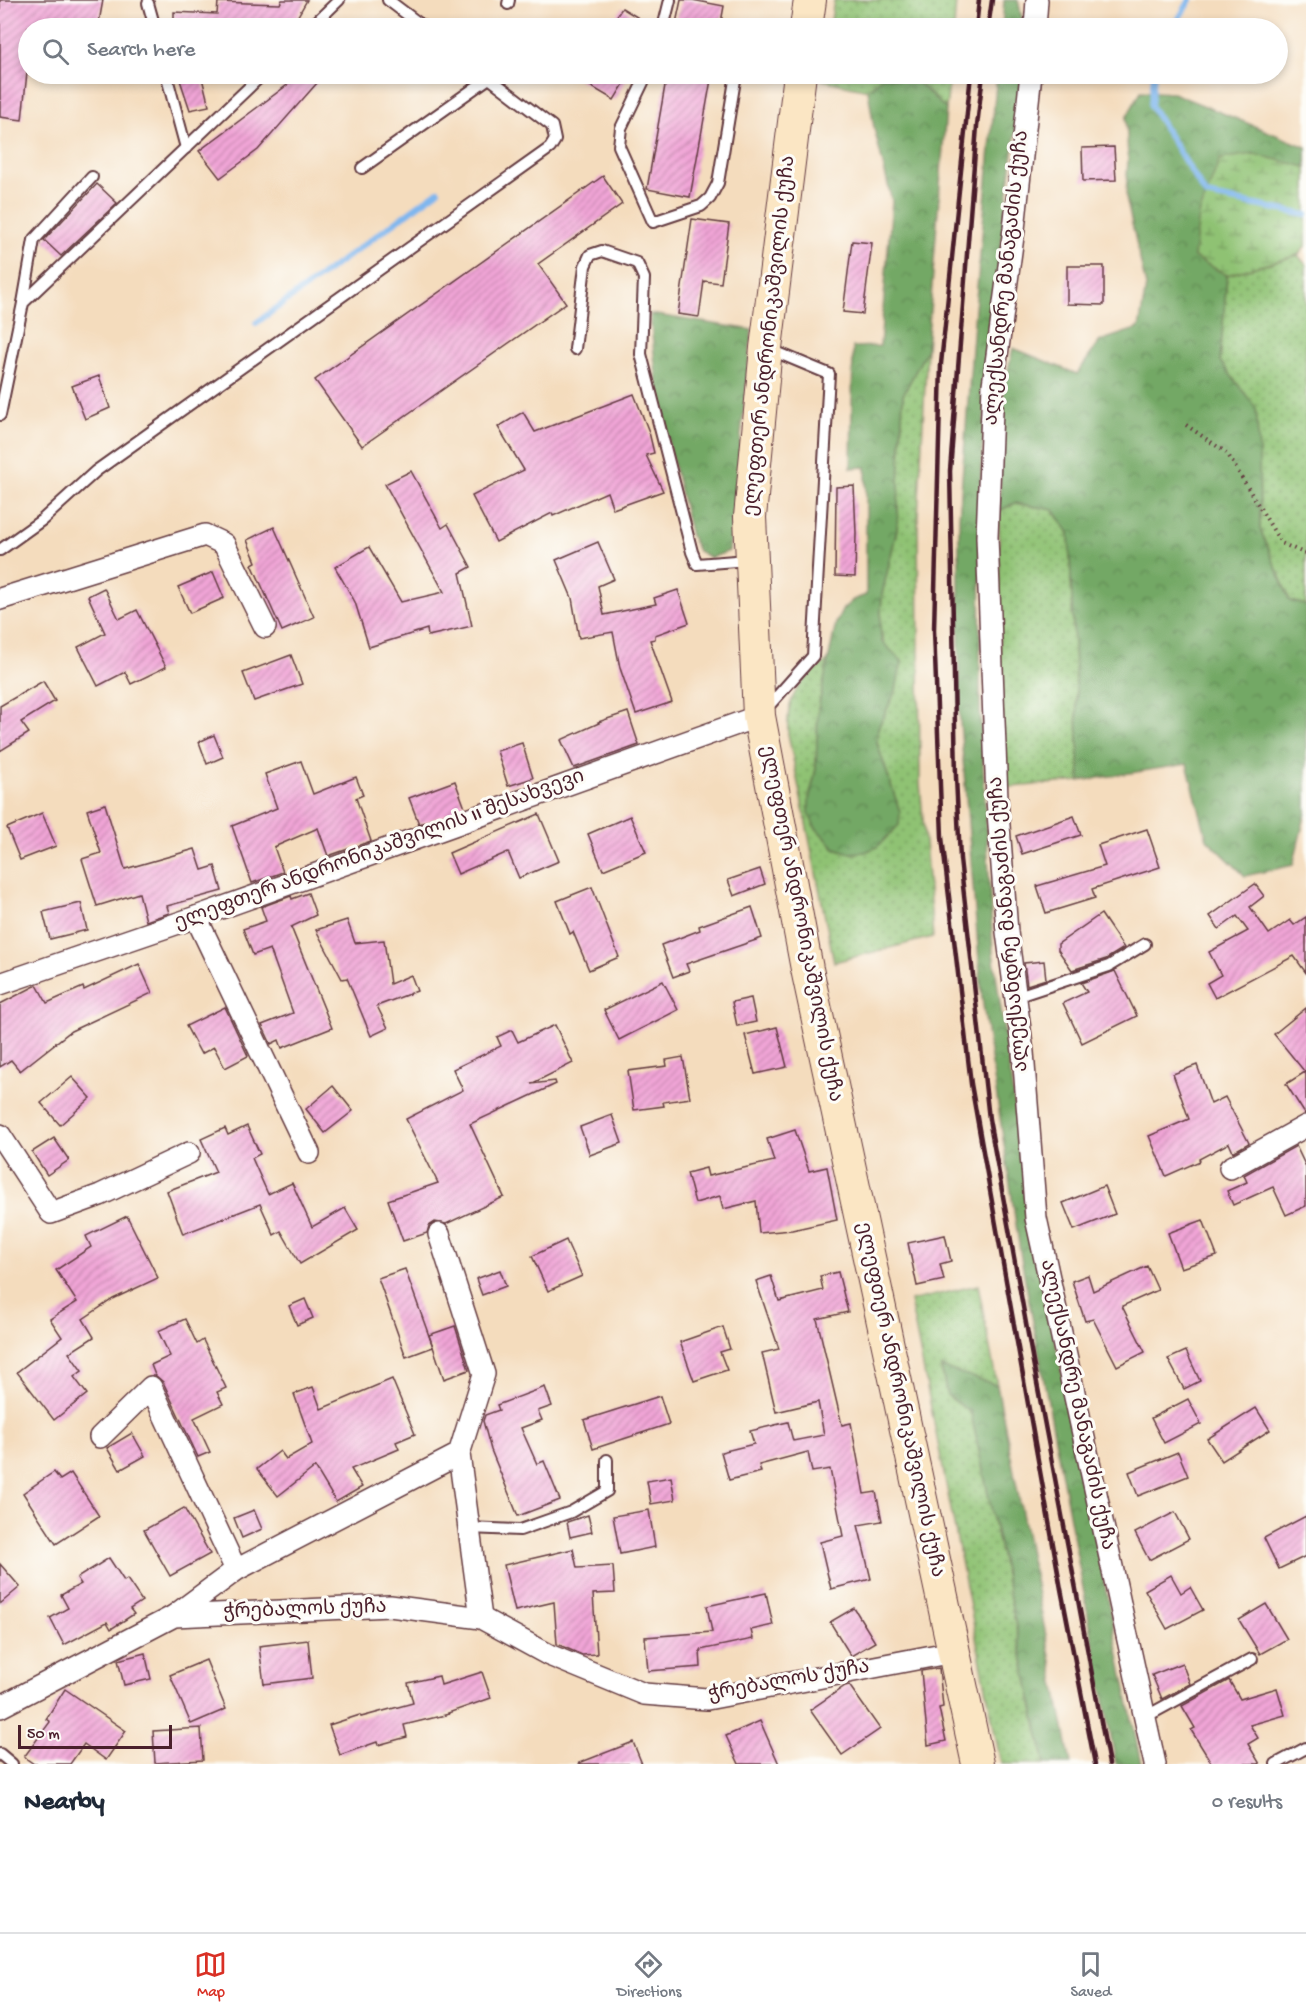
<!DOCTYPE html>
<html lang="en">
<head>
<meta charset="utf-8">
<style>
	body { margin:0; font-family:"Gochi Hand","Noto Sans Georgian",sans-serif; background:#f6f6f7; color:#1f2937 }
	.scale { position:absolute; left:18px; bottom:15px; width:154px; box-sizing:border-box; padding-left:6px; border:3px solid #4a1f2b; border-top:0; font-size:16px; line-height:21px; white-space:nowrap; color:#4a1f2b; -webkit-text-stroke:4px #fdfcf7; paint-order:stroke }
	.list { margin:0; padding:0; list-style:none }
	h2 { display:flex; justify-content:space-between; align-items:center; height:78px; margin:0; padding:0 24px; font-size:26px }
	h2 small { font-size:20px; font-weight:400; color:#747a83 }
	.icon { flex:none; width:33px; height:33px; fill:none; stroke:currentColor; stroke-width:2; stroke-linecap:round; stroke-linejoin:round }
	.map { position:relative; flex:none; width:1306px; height:1764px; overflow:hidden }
	.search { position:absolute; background:#fff; box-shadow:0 3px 9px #0003; left:18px; right:18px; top:18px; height:66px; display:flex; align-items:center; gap:15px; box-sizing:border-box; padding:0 21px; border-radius:33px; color:#747a83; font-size:22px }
	.sheet { height:168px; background:#fff }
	nav { display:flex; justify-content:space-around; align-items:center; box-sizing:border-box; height:84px; border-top:2px solid #e0e1e3; background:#fff; font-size:16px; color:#747a83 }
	nav a { display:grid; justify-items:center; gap:3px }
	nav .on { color:#d93025 }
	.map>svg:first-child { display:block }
	.green { fill:url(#green-dots); stroke:#6c704f; stroke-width:1.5 }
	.forest { fill:url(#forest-crowns); stroke:#5e6448; stroke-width:1.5 }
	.wetland { fill:url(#wetland-marsh); stroke:#6c704f; stroke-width:1.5 }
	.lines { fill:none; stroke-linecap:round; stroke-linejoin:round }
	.stream { stroke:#7eb6ee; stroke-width:6 }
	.building { fill:url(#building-hatch) }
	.lane-casing { stroke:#643b41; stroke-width:14 }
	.street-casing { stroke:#643b41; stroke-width:24 }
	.secondary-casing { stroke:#643b41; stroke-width:34 }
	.path { stroke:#643b41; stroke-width:4; stroke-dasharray:1.5 4.5; stroke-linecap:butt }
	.lane { stroke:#fff; stroke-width:10 }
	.street { stroke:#fff; stroke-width:21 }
	.secondary { stroke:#fbe6c4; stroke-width:32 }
	.rail { stroke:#4a1f2b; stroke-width:4.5 }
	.labels { text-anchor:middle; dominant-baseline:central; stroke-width:6; stroke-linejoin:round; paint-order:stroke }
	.street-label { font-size:20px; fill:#4a1f2b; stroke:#fdfcf7 }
</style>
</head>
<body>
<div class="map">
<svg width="1306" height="1764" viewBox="0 0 1306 1764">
	<defs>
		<pattern id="green-dots" width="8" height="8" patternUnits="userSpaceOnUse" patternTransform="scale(1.5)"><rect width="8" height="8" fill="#8fc273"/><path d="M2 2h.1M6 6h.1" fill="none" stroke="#779d5f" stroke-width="1.8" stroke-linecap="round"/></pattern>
		<pattern id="forest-crowns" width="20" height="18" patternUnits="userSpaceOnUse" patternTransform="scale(1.5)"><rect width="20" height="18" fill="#73a865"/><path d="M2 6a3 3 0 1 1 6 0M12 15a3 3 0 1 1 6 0" fill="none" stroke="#608853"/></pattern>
		<pattern id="wetland-marsh" width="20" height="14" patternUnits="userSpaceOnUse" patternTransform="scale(1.5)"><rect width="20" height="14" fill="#8fc273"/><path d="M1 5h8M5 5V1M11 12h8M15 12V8" fill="none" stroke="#779d5f"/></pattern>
		<pattern id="building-hatch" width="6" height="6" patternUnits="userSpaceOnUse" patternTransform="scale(1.5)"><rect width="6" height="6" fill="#f1a5d7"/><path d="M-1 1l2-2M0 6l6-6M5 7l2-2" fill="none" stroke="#c586af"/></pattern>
	</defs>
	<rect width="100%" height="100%" fill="#fdfcf7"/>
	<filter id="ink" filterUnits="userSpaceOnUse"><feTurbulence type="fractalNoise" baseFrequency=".0167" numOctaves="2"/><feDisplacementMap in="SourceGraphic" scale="12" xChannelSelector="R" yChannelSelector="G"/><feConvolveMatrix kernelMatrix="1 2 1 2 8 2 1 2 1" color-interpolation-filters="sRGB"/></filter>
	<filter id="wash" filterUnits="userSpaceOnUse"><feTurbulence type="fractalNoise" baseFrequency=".008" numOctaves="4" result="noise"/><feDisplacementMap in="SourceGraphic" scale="24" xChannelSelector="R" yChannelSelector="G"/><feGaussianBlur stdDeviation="1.35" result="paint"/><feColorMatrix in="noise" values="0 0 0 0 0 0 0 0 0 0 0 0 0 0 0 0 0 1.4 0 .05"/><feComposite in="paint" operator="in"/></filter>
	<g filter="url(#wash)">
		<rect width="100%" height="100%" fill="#f4dcbd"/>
		<g class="green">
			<path d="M834,0H956L954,28H830Z"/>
			<path d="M823,74H950L946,109L917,82L883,76L868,90L822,80Z"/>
			<path d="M1298,255L1306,265V605L1290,601L1260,529L1259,451L1220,361L1227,275Z"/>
			<path d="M927,349L918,517L920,783L933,937L834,962L788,734C785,695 800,681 829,660L818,709L816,769L809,799L815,827L835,848L850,853L865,852L900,812L877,743L878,728L896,690L880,628L882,594L897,529L903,395Z"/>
			<path d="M1015,503L1054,510L1069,533L1080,781L1001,788L999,511Z"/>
			<path d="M978,1285L997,1385L941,1368L947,1395L971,1413L1045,1764H1001L910,1301Z"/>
		</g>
		<g class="forest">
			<path d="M1004,0H1018L1024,28H1002Z"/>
			<path d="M997,74H1023L990,332L981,470L980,707L993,952L1029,1211L1141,1764H1116L1021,1258L982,998L959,709V518L975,309Z"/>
			<path d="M883,76L917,82L946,109L927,349L903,395L897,529L882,594L880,628L882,642L902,661L896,690L878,728L877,743L900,812L899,825L877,847L865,852L850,853L835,848L815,827L809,814V799L816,769L818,709L836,623L843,609L853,600L866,595V467L851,468L853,347L880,346L892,201L874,128L868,90Z"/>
			<path d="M1141,91L1173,93L1306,147V167L1194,257L1227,275L1220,361L1256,408L1259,451L1260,529L1290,601L1306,605V812L1293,865L1245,876L1207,839L1187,764L1080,781L1069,533L1054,510L1015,503L999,511L1004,388L1013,348L1077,374L1100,341L1139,328L1146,286L1126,197L1128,158L1126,118Z"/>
			<path d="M650,314L752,330L729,551L711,558L698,551L691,536L659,404Z"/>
			<path d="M941,1367L997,1385L1071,1764H1045L971,1413L947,1395Z"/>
		</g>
		<path class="wetland" d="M1253,154L1306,167V246L1298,255L1227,275L1194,257L1199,215L1220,159Z"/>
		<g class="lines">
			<g class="stream">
				<path d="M1173,28L1190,0"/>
				<path d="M1154,74L1151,106L1206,195L1306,215"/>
				<path d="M256,323L438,191"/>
			</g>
		</g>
		<g id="blocks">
			<g class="building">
				<path d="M0,0H103L98,28H28V63L22,120L0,117Z"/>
				<path d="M282,0H307L291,28H174V12L217,14L218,2L280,4Z"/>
				<path d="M681,0H692L724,6L720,28H675Z"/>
				<path d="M622,8L655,28H609Z"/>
				<path d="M178,74H201L209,106L190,110Z"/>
				<path d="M302,74H325L258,150L220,178L199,151Z"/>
				<path d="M570,74H630L614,100Z"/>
				<path d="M667,74H712L690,197L647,189Z"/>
				<path d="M1114,147L1116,180L1083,181L1082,148Z"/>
				<path d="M603,176L622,204L538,264L566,303L362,446L315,380Z"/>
				<path d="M97,184L117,203L61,256L44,240Z"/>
				<path d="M692,219L729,224L721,283L704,281L699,317L678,314Z"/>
				<path d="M852,241L872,243L863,314L843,312Z"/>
				<path d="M1067,266H1104V305L1067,304Z"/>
				<path d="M99,376L110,408L85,419L72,386Z"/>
				<path d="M634,394L649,432L654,453L646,455L663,491L613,509L607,492L553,516L552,513L496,542L472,496L524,470L498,427L523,412L535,432Z"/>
				<path d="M411,471L442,528L448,524L471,567L460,573L472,626L428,636L427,629L369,647L355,602L335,567L369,547L401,602L444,592L385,484Z"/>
				<path d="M854,486L856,533L855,577L835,576L836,487Z"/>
				<path d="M274,527L314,617L282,631L252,564L256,562L247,540Z"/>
				<path d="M598,542L614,579L598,586L604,615L656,604L654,598L678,590L689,623L655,635V639L650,640L672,702L636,714L620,668L613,632L579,638L572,598L556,560Z"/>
				<path d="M213,572L224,598L190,613L178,587Z"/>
				<path d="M104,588L119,619L137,610L166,667L131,684L125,672L98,686L78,647L105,633L88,596Z"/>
				<path d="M291,655L302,684L254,701L243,673Z"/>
				<path d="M43,681L55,701L21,722L29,733L0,751V706Z"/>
				<path d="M628,712L639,745L574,768L561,740L599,723L598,722Z"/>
				<path d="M214,735L223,757L207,764L199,742Z"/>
				<path d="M522,743L533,778L508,786L497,751Z"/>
				<path d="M301,761L313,794L356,777L363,795L356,798L371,841L328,856L318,828L274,847L283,872L252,883L232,826L277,808L265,774Z"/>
				<path d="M455,781L465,808L419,824L409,798Z"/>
				<path d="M105,804L125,869L195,849L202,870L215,866L222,891L167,906L169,913L146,921L139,893L97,906L82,859L101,853L87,810Z"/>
				<path d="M42,813L56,846L20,860L7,828Z"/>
				<path d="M539,814L559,861L519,878L508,852L458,874L449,853Z"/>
				<path d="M630,816L646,852L603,870L588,834Z"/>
				<path d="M1074,816L1081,835L1022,854L1016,836Z"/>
				<path d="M1147,829L1160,867L1092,889L1095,898L1046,913L1037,886L1105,866L1098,845Z"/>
				<path d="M760,869L765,884L734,896L728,880Z"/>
				<path d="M1255,884L1264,896L1250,907L1269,934L1290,920L1294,925L1306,917V973L1294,956L1215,998L1207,983L1221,975L1209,952L1248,931L1237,916L1219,929L1210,916Z"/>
				<path d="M592,887L619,957L589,970L573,932L570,934L557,901Z"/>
				<path d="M308,893L316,915L291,927L332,1028L282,1048L279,1040L271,1044L262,1025L293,1013L270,949L253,955L243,929L266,921L261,907L291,896L292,899Z"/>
				<path d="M81,903L87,930L50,939L43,912Z"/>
				<path d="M752,907L762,938L686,964L689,971L673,977L661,945L700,930L699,926Z"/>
				<path d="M1101,914L1124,948L1106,959L1072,970L1058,950V944Z"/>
				<path d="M347,920L355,943L384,940L390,984L411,975L417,991L377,1006L388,1028L371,1036L347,978L342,979L316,930Z"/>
				<path d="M1044,961L1046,979L1027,985L1024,963Z"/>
				<path d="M139,964L152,993L71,1031L20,1071L11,1060L0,1067V1004L37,985L47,1003L83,987L84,990Z"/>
				<path d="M1115,971L1137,1016L1082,1043L1063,1003L1087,992L1081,983Z"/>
				<path d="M663,981L678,1010L619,1040L604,1010Z"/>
				<path d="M751,998L756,1022L737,1026L732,1002Z"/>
				<path d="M225,1007L248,1056L225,1068L214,1047L201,1054L186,1026Z"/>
				<path d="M1306,1008V1113L1305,1114L1286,1084L1305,1072L1274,1034Z"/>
				<path d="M555,1025L573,1063L531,1084L555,1081L556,1084L470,1124L504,1197L446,1224L435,1222L429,1226L427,1233L403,1241L388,1200L438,1183L406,1119L463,1090L453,1069L501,1046L497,1037L512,1030L518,1042Z"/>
				<path d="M777,1027L787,1067L755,1074L745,1035Z"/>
				<path d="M683,1057L690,1098L663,1102L664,1106L634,1110L628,1071L667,1066L666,1060Z"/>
				<path d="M1197,1065L1211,1104L1225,1097L1249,1143L1233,1152L1229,1143L1199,1159L1200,1161L1166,1176L1149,1136L1189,1119L1173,1074Z"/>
				<path d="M72,1077L91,1098L60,1125L41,1103Z"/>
				<path d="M333,1086L353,1111L325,1133L306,1109Z"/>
				<path d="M612,1115L622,1143L590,1155L580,1127Z"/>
				<path d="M247,1126L260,1154L252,1158L268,1194L292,1183L312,1227L345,1208L358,1230L300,1264L281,1231L274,1235L260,1204L183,1234L167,1191L216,1172L201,1139L225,1128L228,1135Z"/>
				<path d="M795,1130L809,1171L827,1167L837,1220L792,1230L759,1233L756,1201L723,1209L720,1196L695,1203L687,1173L706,1168L708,1176L774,1161L767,1139Z"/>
				<path d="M54,1138L69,1160L47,1175L32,1152Z"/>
				<path d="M1296,1146L1306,1167V1206L1286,1215L1273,1187L1233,1205L1227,1191L1247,1182L1244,1175Z"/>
				<path d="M1104,1186L1115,1214L1074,1230L1063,1203Z"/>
				<path d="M127,1216L158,1278L113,1299L83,1319L94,1337L69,1353L82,1371L74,1377L87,1394L54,1420L17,1372L62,1337L50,1319L77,1302L56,1270L91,1247L86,1236Z"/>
				<path d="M1203,1220L1217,1256L1181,1268L1168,1233Z"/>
				<path d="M945,1235L951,1261L940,1264L944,1280L917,1286L908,1243Z"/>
				<path d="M566,1240L582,1276L548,1291L532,1256Z"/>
				<path d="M1147,1266L1158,1290L1122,1306L1145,1352L1117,1366L1093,1319L1085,1321L1072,1281L1088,1275L1093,1291Z"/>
				<path d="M405,1269L433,1347L406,1357L378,1278Z"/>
				<path d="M500,1270L506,1286L482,1295L476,1279Z"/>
				<path d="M838,1272L848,1312L817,1319L842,1425L851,1423L864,1494L876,1492L882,1521L858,1525L871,1579L831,1589L820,1542L843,1536L830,1469L812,1472L808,1452L759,1465L761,1472L729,1480L721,1452L754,1444L750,1431L788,1422L793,1441L824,1435L818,1402L776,1412L762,1353L779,1349L756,1281L771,1276L779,1301L823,1290L820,1276Z"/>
				<path d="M305,1299L313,1318L297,1325L289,1306Z"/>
				<path d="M185,1319L197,1344L203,1340L226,1388L217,1392L223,1404L194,1418L210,1452L198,1457L163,1382L155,1375L151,1365L170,1356L158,1331Z"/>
				<path d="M455,1326L469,1370L444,1379L429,1335Z"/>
				<path d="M723,1327L730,1349L720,1352L727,1370L694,1381L680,1342Z"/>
				<path d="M1186,1351L1200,1381L1184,1389L1168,1359Z"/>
				<path d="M392,1379L415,1434L396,1442L399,1449L351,1469L362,1487L336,1502L315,1467L278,1496L257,1469L280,1451L286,1459L312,1444L294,1394L313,1387L321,1409Z"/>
				<path d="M545,1387L552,1406L538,1411L542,1420L521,1428L537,1464L544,1461L560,1500L518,1516L491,1450L483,1421L485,1415L499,1410L497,1405Z"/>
				<path d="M660,1396L669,1424L593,1449L584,1420Z"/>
				<path d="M1188,1399L1201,1424L1164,1443L1151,1418Z"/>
				<path d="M1256,1408L1270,1430L1222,1461L1207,1439Z"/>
				<path d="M132,1433L145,1456L120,1470L107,1448Z"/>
				<path d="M1178,1452L1188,1476L1138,1496L1129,1472Z"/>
				<path d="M54,1472L60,1480L71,1473L99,1516L56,1544L23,1493Z"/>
				<path d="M671,1477L675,1500L651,1504L647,1481Z"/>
				<path d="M184,1508L210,1554L170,1576L144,1530Z"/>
				<path d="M254,1510L262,1529L242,1538L234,1518Z"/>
				<path d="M649,1510L655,1547L620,1554L613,1516Z"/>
				<path d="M1175,1512L1189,1539L1149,1560L1135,1533Z"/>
				<path d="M588,1515L592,1532L570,1537L567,1522Z"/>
				<path d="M1306,1516V1556L1279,1569L1264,1538Z"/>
				<path d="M573,1549L577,1568L613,1566L615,1593L593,1594L597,1654L582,1655L557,1644L554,1602L515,1611L504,1565Z"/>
				<path d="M109,1558L124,1581L127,1579L142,1601L130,1609L134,1614L111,1629L107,1622L64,1645L50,1618L68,1608L61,1595L81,1584L77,1578Z"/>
				<path d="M0,1564L20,1587L0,1604Z"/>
				<path d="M1171,1575L1181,1593L1190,1587L1203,1610L1167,1629L1145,1590Z"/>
				<path d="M766,1593L773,1625L751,1630L753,1639L700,1650L701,1667L648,1671L645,1637L712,1632L707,1606Z"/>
				<path d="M1266,1604L1287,1639L1260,1654L1239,1620Z"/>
				<path d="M854,1608L875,1642L851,1656L830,1622Z"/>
				<path d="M308,1640L312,1678L264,1684L259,1646Z"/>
				<path d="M145,1653L151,1679L124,1685L118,1660Z"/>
				<path d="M206,1660L226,1709L191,1724L170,1675Z"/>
				<path d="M1182,1663L1190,1684L1162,1699L1152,1675Z"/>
				<path d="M939,1668L943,1707L939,1708L946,1741L928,1745L921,1671Z"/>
				<path d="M482,1672L491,1698L448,1713L449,1714L404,1725L407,1737L378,1745L377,1742L340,1755L329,1725L360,1715L361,1717L413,1703L408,1683L439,1676L441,1685Z"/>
				<path d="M1229,1680L1240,1699L1277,1688L1285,1715L1250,1725L1258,1738L1248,1744L1260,1764H1212L1191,1730L1195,1728L1182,1706Z"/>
				<path d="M849,1685L880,1729L842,1755L810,1710L845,1686Z"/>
				<path d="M65,1689L126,1731L106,1760L84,1744L70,1764H34L24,1757L50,1722L46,1719Z"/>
				<path d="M760,1721L779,1764H739L726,1736Z"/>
				<path d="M201,1728L203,1760L155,1763L153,1731Z"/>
				<path d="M633,1742L642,1764H580L579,1763Z"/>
			</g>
		</g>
	</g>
	<g filter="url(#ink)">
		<use href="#blocks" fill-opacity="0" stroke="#643b41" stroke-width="1.5"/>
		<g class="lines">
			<defs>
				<g id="lane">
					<path d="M388,0L425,28"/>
					<path d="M148,3L155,28"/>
					<path d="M508,4L509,0"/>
					<path d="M310,28L339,0"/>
					<path d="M663,28L670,0"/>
					<path d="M166,74L186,148"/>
					<path d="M647,74L621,128L619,146L653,222L701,206L710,198L718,183L736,74"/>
					<path d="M362,168L489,78"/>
					<path d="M23,303L34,240L92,177"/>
					<path d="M575,349L585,266L590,255L602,251L637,263L644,278L641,354L692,552L697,564L748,560"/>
					<path d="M0,415L23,303L263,74"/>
					<path d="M0,550L42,520L96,471L550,148L555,140L552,126L484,74"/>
					<path d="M765,710L813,656L829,374L769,349"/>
					<path d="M1015,997L1109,966L1145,944"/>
					<path d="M469,1528L520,1530L571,1512L607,1491V1460"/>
					<path d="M1145,1717L1252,1659"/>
					<path d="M0,1754L12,1764"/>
					<path d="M1276,1764L1306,1748"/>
				</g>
				<g id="street">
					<path d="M1035,28L1037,0"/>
					<path d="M1031,74L1014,229L993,385L987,537L997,799L1007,932L1023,1052L1036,1218L1155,1764"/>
					<path d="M0,599L205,535L224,544L265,627"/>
					<path d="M196,917L309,1153"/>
					<path d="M0,984L196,917L759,716"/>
					<path d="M0,1135L51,1213L100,1195L189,1153"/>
					<path d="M1230,1168L1306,1126"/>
					<path d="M439,1234L484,1374L459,1454L481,1618"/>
					<path d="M100,1437L151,1387L236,1570"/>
					<path d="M174,1616L236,1570L459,1454"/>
					<path d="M0,1707L174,1616L390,1606L481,1618L549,1655L644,1694L707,1699L953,1652"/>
				</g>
				<g id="secondary">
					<path d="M806,28L810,0"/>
					<path d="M800,74L766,348L750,517L759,716L807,969L978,1764"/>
				</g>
			</defs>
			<use href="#lane" class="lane-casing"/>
			<use href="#street" class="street-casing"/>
			<use href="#secondary" class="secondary-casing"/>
			<path class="path" d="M1186,425L1227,453L1281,543L1306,554"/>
			<use href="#lane" class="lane"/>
			<use href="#street" class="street"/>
			<use href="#secondary" class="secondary"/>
			<g class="rail">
				<path d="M976,28L979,0"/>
				<path d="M988,28L992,0"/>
				<path d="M971,74L941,364L934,630L942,837L971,1084L1061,1589L1095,1764"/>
				<path d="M983,74L977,126L950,471L956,777L960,859L989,1119L1033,1362L1109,1764"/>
			</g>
		</g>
	</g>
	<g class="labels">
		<g class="street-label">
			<text transform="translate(1008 278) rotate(-84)">ალექსანდრე მანაგაძის ქუჩა</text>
			<text transform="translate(771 336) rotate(-84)">ელეფთერ ანდრონიკაშვილის ქუჩა</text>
			<text transform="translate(380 851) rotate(-20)">ელეფთერ ანდრონიკაშვილის II შესახვევი</text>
			<text transform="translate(800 924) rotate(79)">ელეფთერ ანდრონიკაშვილის ქუჩა</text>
			<text transform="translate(1010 924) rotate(-95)">ალექსანდრე მანაგაძის ქუჩა</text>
			<text transform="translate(899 1400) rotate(78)">ელეფთერ ანდრონიკაშვილის ქუჩა</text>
			<text transform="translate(1076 1405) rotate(78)">ალექსანდრე მანაგაძის ქუჩა</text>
			<text transform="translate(305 1611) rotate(-2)">ჭრებალოს ქუჩა</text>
			<text transform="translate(789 1682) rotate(-10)">ჭრებალოს ქუჩა</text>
		</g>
	</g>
</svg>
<div class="scale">50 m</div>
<div class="search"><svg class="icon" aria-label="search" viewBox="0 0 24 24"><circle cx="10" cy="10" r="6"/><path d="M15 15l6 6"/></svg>Search here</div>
</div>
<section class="sheet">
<h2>Nearby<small>0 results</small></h2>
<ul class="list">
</ul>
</section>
<nav>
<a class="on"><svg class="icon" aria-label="map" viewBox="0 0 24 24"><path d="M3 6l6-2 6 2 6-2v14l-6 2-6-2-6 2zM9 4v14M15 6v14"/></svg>Map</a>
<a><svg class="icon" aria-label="directions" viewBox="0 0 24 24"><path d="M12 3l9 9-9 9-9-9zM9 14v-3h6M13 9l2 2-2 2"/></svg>Directions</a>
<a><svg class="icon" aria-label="saved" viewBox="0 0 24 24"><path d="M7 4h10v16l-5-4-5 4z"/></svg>Saved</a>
</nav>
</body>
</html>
